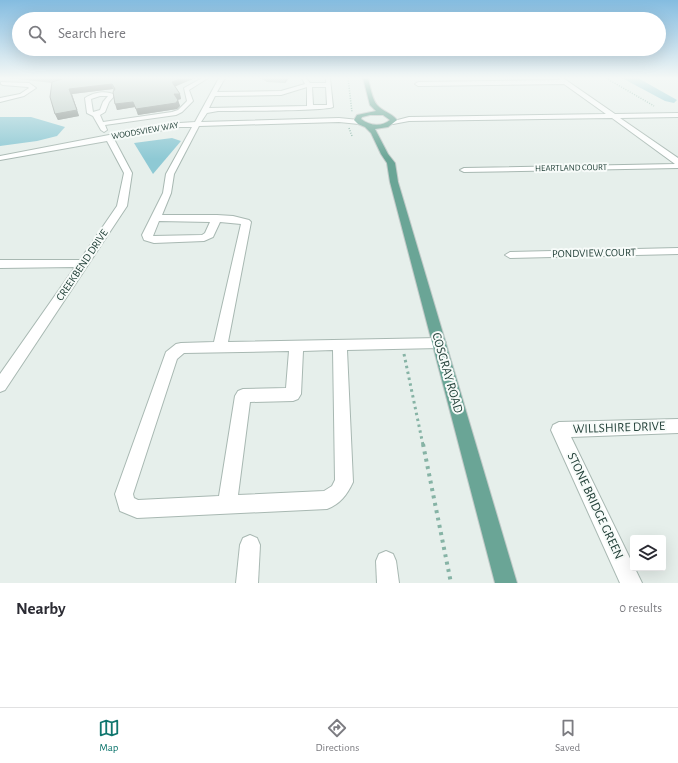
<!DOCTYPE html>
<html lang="en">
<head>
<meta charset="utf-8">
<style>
	body { margin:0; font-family:"Alegreya Sans",sans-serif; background:#f2f2f3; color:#2b2b33 }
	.controls { position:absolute; right:12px; bottom:12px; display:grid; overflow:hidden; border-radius:4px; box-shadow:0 4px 16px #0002 }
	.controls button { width:36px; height:36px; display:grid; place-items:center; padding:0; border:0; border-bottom:1px solid #e1e1e2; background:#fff; color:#2b2b33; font:20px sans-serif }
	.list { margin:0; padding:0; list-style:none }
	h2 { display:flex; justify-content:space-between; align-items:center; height:52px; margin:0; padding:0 16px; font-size:17px }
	h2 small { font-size:13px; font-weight:400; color:#7c7c81 }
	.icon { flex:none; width:22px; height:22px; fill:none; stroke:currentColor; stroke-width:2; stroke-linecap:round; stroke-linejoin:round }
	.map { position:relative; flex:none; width:678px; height:583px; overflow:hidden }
	.search { position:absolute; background:#fff; box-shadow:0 4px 16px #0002; left:12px; right:12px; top:12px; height:44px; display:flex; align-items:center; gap:10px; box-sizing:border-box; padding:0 14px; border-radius:22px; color:#7c7c81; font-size:15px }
	.sheet { height:124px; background:#fff }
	nav { display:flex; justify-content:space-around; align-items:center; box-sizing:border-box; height:56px; border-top:1px solid #e1e1e2; background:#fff; font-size:11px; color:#7c7c81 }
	nav a { display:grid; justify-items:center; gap:2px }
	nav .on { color:#0f766e }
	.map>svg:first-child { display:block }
	.water { fill:#8ec9d4 }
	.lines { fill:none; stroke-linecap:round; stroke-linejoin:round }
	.minor-casing { stroke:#a8b8b2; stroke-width:2 }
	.major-casing { stroke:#c2cac8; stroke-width:2 }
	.path-far2 { stroke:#86b3a5; stroke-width:1.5; stroke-dasharray:1 1.5; stroke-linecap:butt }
	.path-far1 { stroke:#86b3a5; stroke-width:3; stroke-dasharray:2.5 3.5; stroke-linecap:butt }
	.path { stroke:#86b3a5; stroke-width:4; stroke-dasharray:3 4.5; stroke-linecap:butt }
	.minor { fill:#fff; fill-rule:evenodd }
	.major { fill:#6aa596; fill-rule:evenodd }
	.wall { fill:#a1aea9 }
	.shaded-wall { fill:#838d89 }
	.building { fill:#bbcac4; stroke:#838d89 }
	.labels { text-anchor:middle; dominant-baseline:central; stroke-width:4; stroke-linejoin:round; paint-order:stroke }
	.far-street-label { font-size:9px; fill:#24423a; stroke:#f7fbf9 }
	.street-label { font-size:11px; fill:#24423a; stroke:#f7fbf9 }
	.near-street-label { font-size:13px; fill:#24423a; stroke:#f7fbf9 }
</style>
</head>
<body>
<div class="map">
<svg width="678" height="583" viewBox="0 0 678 583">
	<rect width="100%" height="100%" fill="#e6efeb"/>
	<g class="water">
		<path d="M622,78H638L677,100L674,103L665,101Z"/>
		<path d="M0,117H31L65,127L57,136L37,141L0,146Z"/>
		<path d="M172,138L181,141L153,174L134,143Z"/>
	</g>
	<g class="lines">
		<defs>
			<g id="minor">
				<path d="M202,78H208L189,90L193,101L182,112L176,115L105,125L107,130L104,132L101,130L93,116L87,113L85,98C93,92 107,90 115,95L109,102L105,112L100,115L103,122L172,112L178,110L187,101L184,88ZM100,96H108L103,102L100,110L93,112L91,99Z"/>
				<path d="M219,78H225L217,92L281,91L305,84L302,78H306L310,83H326V78H330L333,107C327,111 234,111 218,111L207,113L201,122L339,118L359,120L362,122L359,124L339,122L199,126L174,174L171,193L162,215H217L233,216L249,220L251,222L228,342L439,338L444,339L446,343L444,347L439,348L347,350L353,482C347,495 340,504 327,509L137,518L120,511L115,494L166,352L176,344L181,343L214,342L241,224L220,222L213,237L204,241L154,243L144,240L142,235L163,193L166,174L192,127H180L114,139L132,173L127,206L5,390L0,392V374L75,267L0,268V260H80L117,206L124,173L107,141L0,160V156L109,135L180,123L195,122ZM307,87V106L209,108L215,96L281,95ZM312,87H326L327,105H313ZM159,221L210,222L205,233L202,235L153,236ZM333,350L335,480L332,486L324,491L238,495L250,402L293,401L298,399L301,394L303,351ZM289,351L286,388L243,389L238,391L235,396L219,496L138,500L134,498L133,494L177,359L184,353Z"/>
				<path d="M558,78H563L615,114L678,113V117L620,118L678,158V168L464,172L460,170L464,168L675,164L612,118L409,121L393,124L390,122L409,117L606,114L564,84L418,86L415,84L418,82L560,80Z"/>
				<path d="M1,82L29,83L36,88L24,96L0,102V98L20,94L29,88L28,87L3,85L1,84Z"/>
				<path d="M678,248V254L510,258L505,255L510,252Z"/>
				<path d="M678,419V433L571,437L642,583H620L551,430L553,425L559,422Z"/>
				<path d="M250,535L257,538L260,545L258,583H236L240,545L243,538Z"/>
				<path d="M386,551L393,554L396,561L399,583H377L376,561L379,554Z"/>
			</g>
			<path id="major" d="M363,78H368C370,86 372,99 377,105C383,112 392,113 397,120L388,127L375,129L388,154L395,163L398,182L517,583H495L390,182L387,163L381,154L371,133L365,127L358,124L354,120L357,115L376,111L370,105ZM370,115H383L390,120C382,127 370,126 361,119L362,117Z"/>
		</defs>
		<use href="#minor" class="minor-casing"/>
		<use href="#major" class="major-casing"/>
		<g class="path-far2">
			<path d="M348,78L352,112"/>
			<path d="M606,78L654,106"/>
			<path d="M349,128L352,136"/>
		</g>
		<path class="path-far1" d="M404,354L423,445"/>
		<path class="path" d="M423,444L451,583"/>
		<use href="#minor" class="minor"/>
		<use href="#major" class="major"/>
	</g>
	<g class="wall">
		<path d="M9,78H195L175,86L180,94L181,99L178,100L180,106L177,109L138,115L135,107L117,110L113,89L72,94L79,116L58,120L55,114L52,83Z"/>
		<path d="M260,78H289L285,83L267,82Z"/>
	</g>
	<g class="shaded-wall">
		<path d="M182,78H195L174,87L172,82Z"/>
		<path d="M285,78H289L285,83Z"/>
		<path d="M112,84L113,89L72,94L79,116L58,120L55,114L69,89Z"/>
		<path d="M174,94H180L181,99L176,100Z"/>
		<path d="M178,100L180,106L177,109L138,115L136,109Z"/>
		<path d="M133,102L135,107L117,110L115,104Z"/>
	</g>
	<path class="building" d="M48,78H182L172,82L180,94H174L178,100L176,103L136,109L133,102L115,104L113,92L115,89L112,84L69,89L77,110L55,114L50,97L52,82L62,79Z"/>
	<linearGradient id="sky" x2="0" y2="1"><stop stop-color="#84bce0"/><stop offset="0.49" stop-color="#f4f8f6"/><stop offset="1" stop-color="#f4f8f6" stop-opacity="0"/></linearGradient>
	<rect width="678" height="159" fill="url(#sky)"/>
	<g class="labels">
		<g class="far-street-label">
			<text transform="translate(145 131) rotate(-10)">WOODSVIEW WAY</text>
			<text transform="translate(571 168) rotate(-1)">HEARTLAND COURT</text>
		</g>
		<g class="street-label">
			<text transform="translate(594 253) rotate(-1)">PONDVIEW COURT</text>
			<text transform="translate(82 265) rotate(-56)">CREEKBEND DRIVE</text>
		</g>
		<g class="near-street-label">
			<text transform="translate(447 373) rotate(74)">COSGRAY ROAD</text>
			<text transform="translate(619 428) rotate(-2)">WILLSHIRE DRIVE</text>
			<text transform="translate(595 506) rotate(65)">STONE BRIDGE GREEN</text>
		</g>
	</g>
</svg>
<div class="controls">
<button><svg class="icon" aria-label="layers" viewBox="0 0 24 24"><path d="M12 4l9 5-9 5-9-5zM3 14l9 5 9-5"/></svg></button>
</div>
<div class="search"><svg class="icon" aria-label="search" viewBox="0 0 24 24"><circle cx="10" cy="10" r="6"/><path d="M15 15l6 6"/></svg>Search here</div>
</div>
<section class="sheet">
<h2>Nearby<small>0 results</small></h2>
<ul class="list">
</ul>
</section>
<nav>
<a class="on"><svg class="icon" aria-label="map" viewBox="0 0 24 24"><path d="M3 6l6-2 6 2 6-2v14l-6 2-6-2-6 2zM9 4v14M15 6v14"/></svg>Map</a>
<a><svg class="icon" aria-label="directions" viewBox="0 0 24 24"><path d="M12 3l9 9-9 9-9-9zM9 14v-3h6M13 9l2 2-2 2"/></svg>Directions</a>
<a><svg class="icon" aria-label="saved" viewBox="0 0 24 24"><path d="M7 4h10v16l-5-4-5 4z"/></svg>Saved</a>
</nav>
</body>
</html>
